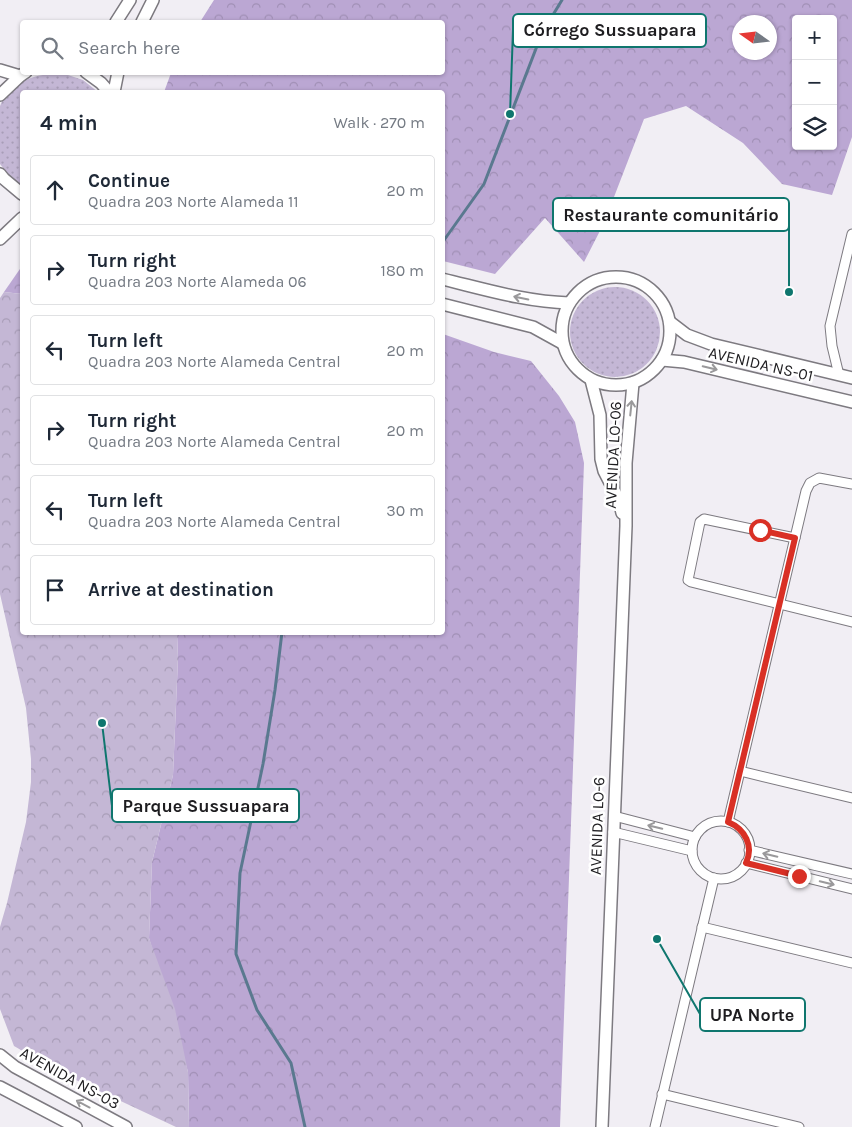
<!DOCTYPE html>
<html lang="en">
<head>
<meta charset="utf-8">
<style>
	body { margin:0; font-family:Karla,sans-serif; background:#f6f6f7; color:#1f2937 }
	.controls { position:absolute; right:15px; top:15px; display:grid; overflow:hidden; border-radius:5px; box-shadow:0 1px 4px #0004 }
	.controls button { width:45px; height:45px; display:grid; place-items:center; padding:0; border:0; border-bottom:1px solid #e0e1e3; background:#fff; color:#1f2937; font:25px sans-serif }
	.compass { position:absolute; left:732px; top:15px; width:45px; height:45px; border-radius:50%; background:#fff; box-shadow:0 1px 4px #0004; rotate:284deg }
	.stop { position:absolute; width:15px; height:15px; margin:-11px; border:4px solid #d93025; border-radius:50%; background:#fff }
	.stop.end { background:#d93025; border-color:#fff; box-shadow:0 1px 5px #0008 }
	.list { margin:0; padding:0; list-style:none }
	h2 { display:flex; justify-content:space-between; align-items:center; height:65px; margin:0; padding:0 20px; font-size:21px }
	h2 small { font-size:16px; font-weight:400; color:#747a83 }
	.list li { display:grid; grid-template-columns:32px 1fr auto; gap:15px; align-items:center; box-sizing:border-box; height:70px; margin:0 10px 10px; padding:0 10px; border:1px solid #e0e1e3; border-radius:5px }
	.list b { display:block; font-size:19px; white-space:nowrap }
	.list p { margin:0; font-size:16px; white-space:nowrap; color:#747a83 }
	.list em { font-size:16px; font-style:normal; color:#747a83 }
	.icon { flex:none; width:28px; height:28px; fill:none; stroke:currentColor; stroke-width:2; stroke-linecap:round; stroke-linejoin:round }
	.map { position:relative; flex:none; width:852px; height:1127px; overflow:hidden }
	.search { position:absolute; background:#fff; box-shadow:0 1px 4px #0004; left:20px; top:20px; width:425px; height:55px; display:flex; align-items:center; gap:12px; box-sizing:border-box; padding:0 18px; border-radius:5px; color:#747a83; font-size:19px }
	.panel { position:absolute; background:#fff; box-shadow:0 1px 4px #0004; left:20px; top:90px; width:425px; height:545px; border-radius:5px }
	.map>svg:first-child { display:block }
	.grass { fill:url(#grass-dots) }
	.forest { fill:url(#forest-crowns); fill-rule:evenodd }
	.park { fill:url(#park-crowns) }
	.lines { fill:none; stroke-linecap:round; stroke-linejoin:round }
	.stream { stroke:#5a798f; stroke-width:3 }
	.street-casing { stroke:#7d7a80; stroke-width:11 }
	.secondary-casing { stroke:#7d7a80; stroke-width:14 }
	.street { stroke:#fff; stroke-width:9 }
	.secondary { stroke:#fff; stroke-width:11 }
	.oneway { stroke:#9a999b }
	.route { stroke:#d93025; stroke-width:6 }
	.labels { text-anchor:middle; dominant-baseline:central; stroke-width:5; stroke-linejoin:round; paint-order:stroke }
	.street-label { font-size:16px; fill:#1e1d20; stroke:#fff }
	.leader { fill:none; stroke:#0f766e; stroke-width:2 }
	.callout-dot { fill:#0f766e; stroke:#fff; stroke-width:2 }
	.callout { fill:#fff; stroke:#0f766e; stroke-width:2 }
	.callout-label { font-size:18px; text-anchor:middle; font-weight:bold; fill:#1e1d20 }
</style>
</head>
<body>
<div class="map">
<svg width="852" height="1127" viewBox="0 0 852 1127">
	<defs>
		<pattern id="grass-dots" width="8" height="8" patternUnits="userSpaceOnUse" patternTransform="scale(1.25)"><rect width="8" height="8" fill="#c4b7d5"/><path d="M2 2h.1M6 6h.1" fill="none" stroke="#a89db7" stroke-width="1.8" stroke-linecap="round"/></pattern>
		<pattern id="forest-crowns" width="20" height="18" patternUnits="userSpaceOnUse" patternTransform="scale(1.25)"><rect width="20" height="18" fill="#bba7d3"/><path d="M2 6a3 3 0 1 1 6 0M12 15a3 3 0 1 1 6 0" fill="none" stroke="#a08fb5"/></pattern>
		<pattern id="park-crowns" width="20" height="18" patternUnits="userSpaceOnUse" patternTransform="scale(1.25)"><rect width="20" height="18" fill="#c4b7d5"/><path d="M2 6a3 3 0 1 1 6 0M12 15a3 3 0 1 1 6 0" fill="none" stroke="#a89db7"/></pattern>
	</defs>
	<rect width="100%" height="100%" fill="#f1eef4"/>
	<g class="grass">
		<path d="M62,73L83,80L98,92H22V186L14,181L0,164V106C11,80 36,74 62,73Z"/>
		<circle cx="615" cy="332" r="45"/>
	</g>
	<g class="forest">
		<path d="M214,0H852V137L832,195L782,184L743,143L686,106L644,119L604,223L584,262L545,218L495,274L443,261L442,92H164L171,73L442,72V22H200ZM796,19H833V146H796ZM770,22V52H740V22Z"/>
		<path d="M22,266V294L4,292Z"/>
		<path d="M443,334L494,352L531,361L559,396L575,422L584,463L560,1127H189L188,1072L149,938L152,862L173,775L178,658L177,633L442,632Z"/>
	</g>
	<path class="park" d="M4,292L22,294V632L177,633L178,658L173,775L152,862L149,938L175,1009L188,1072L189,1127H176L61,1073L14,1046L0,1009V927L7,903L26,822L31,782V759L26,708L0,594V298Z"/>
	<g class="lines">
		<g class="stream">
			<path d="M442,243L484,184L542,33L562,0"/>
			<path d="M282,632L275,690L263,764L240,873L236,954L257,1010L291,1063L305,1127"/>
		</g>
		<defs>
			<g id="street">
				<path d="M839,375L832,346L830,326L852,234"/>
				<path d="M795,538L704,519L700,522L688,580L691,582L852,622"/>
				<path d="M740,771L852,798"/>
				<path d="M614,816L695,837"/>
				<circle cx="721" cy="850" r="29"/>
				<path d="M728,822L806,491L810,483L819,478L852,484"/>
				<path d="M613,832L692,851"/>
				<path d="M749,850L852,874"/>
				<path d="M746,863L852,889"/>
				<path d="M702,927L852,963"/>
				<path d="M662,1094L799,1127"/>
				<path d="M655,1127L714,878"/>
			</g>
			<g id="secondary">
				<path d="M116,22L130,0"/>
				<path d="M142,22L153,0"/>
				<path d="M0,70L20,76"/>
				<path d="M86,72L101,83L109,92"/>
				<path d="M114,92L118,72"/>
				<path d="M0,95L20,76L26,72"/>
				<path d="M0,174L4,179L22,194"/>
				<path d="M0,239L22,218"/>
				<circle cx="616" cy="331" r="54"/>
				<path d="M442,279C484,289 526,302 569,303"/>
				<path d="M442,304L533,327L562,343"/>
				<path d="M670,322L687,335L711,344L852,378"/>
				<path d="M662,360L684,362L852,402"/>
				<path d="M591,380L600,415L601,459L604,471L619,500L622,513"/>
				<path d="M0,1055L15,1067L126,1127"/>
				<path d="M0,1087L76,1127"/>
				<path d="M602,1127L626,526V463L633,383"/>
			</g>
		</defs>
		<use href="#street" class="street-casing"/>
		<use href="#secondary" class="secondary-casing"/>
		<use href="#street" class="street"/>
		<use href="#secondary" class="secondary"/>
	</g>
	<defs><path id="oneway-shaft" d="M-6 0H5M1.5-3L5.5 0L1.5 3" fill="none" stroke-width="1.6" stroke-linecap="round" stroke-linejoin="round" transform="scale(1.25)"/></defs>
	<g class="oneway">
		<use href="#oneway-shaft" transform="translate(521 298) rotate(-168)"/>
		<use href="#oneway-shaft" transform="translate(710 368) rotate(13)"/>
		<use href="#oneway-shaft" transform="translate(631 408) rotate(-84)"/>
		<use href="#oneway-shaft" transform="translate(655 827) rotate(-166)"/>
		<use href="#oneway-shaft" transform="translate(770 855) rotate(-167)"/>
		<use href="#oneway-shaft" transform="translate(827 883) rotate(14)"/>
		<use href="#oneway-shaft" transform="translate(83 1104) rotate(-152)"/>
	</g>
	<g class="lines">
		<path class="route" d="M760,530L795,538L728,822C745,829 754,846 746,863L799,876"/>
	</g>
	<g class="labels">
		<g class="street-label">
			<text transform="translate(761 364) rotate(13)">AVENIDA NS-01</text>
			<text transform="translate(613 455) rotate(-87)">AVENIDA LO-06</text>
			<text transform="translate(597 826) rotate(-88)">AVENIDA LO-6</text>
			<text transform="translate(70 1078) rotate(29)">AVENIDA NS-03</text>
		</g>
	</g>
	<path class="leader" d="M510 114L513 30M789 292L789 214M102 723L112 806M657 939L700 1014"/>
	<g class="callout-dot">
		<circle cx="510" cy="114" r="5"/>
		<circle cx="789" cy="292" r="5"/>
		<circle cx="102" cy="723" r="5"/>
		<circle cx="657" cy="939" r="5"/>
	</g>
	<g class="callout">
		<rect x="513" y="14" width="193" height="33" rx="5"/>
		<rect x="553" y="198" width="236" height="33" rx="5"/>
		<rect x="112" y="789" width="187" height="33" rx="5"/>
		<rect x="700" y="998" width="105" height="33" rx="5"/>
	</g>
	<g class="callout-label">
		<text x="610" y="36">Córrego Sussuapara</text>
		<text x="671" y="221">Restaurante comunitário</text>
		<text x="206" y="812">Parque Sussuapara</text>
		<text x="752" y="1021">UPA Norte</text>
	</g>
</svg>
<div class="controls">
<button>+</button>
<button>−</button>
<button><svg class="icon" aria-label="layers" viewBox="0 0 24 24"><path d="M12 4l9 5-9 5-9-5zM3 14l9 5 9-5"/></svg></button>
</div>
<svg class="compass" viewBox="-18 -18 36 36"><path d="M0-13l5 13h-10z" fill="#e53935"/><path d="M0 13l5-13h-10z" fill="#747a83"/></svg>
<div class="stop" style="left:760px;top:530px"></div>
<div class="stop end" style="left:799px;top:876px"></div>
<div class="search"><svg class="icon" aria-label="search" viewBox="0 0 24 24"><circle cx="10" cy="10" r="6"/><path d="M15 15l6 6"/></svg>Search here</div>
<section class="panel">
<h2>4 min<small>Walk · 270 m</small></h2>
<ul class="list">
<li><svg class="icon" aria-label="ahead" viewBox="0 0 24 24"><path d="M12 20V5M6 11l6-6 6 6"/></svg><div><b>Continue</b><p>Quadra 203 Norte Alameda 11</p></div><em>20 m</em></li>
<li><svg class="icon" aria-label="right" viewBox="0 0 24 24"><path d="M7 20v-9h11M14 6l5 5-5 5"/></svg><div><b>Turn right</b><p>Quadra 203 Norte Alameda 06</p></div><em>180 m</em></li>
<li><svg class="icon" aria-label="left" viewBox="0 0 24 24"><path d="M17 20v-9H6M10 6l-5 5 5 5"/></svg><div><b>Turn left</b><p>Quadra 203 Norte Alameda Central</p></div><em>20 m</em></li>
<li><svg class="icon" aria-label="right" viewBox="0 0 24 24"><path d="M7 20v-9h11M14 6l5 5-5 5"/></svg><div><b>Turn right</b><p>Quadra 203 Norte Alameda Central</p></div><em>20 m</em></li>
<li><svg class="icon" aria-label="left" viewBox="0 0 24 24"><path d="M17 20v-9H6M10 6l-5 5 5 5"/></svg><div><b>Turn left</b><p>Quadra 203 Norte Alameda Central</p></div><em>30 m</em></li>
<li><svg class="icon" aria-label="arrive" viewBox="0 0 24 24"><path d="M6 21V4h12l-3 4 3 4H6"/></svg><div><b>Arrive at destination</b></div></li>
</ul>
</section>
</div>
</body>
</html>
